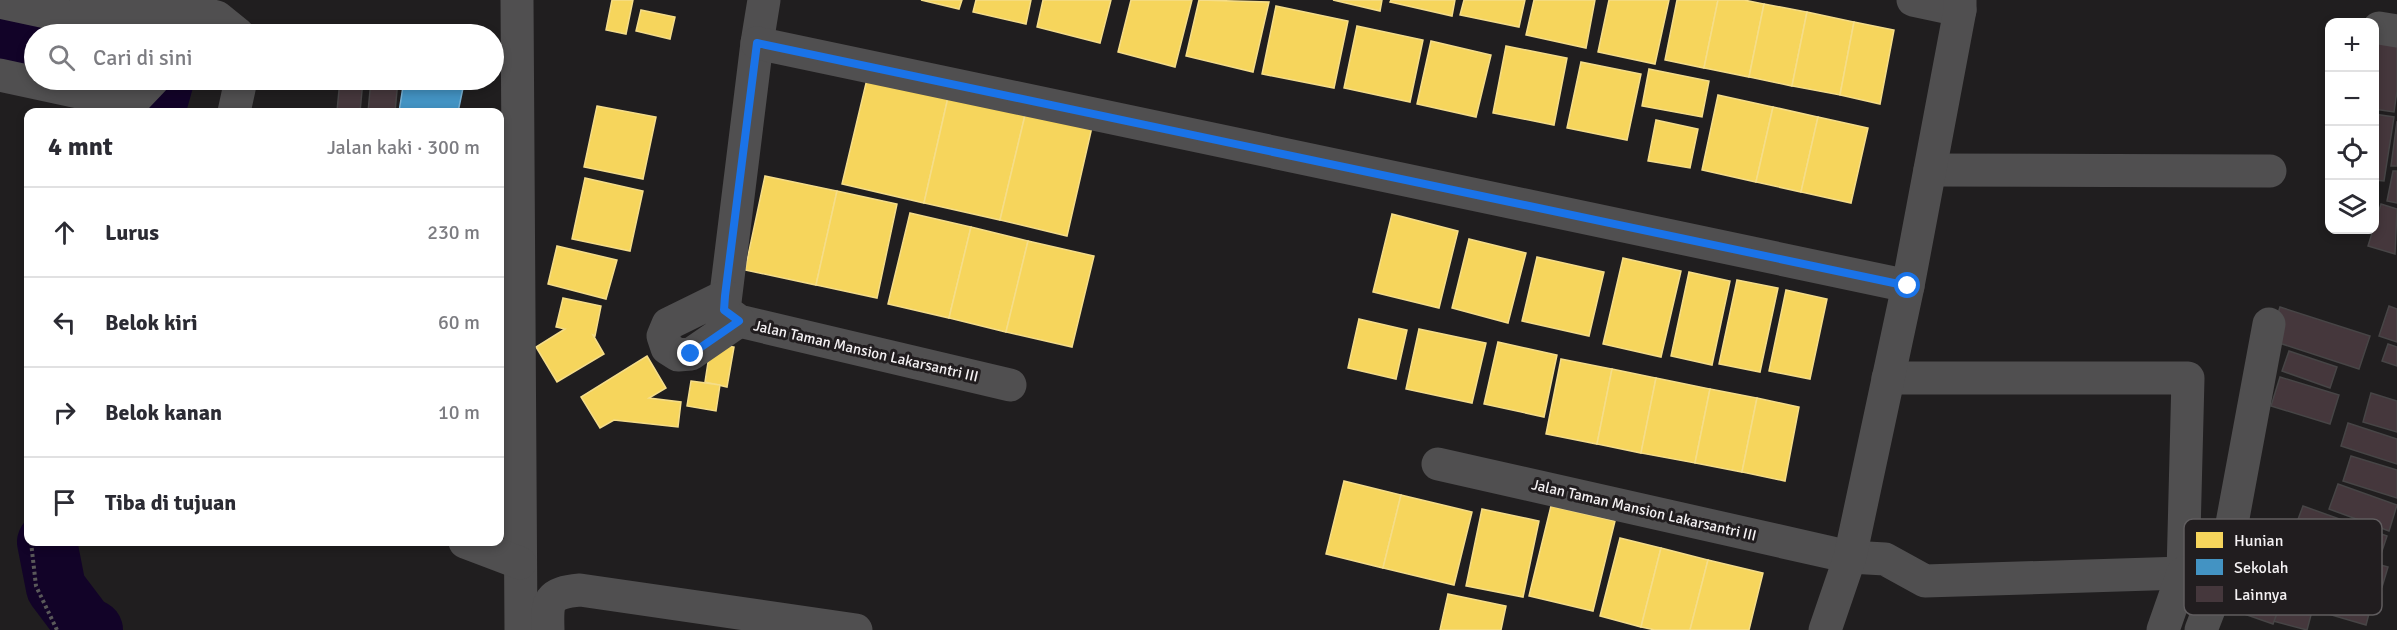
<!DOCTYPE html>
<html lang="id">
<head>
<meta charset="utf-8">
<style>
	body { margin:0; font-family:Signika,sans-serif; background:#f7f7f7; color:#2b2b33 }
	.controls { position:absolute; right:18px; top:18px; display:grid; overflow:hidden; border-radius:12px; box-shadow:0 3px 9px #0003 }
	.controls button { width:54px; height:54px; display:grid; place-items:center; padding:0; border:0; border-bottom:2px solid #e1e1e2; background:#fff; color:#2b2b33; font:30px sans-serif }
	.stop { position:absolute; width:18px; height:18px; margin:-14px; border:4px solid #1a73e8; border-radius:50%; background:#fff }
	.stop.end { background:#1a73e8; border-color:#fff; box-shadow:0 2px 6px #0008 }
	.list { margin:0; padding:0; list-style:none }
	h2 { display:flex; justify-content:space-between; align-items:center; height:78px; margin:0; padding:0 24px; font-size:26px }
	h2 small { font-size:20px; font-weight:400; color:#7c7c81 }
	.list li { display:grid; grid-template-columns:39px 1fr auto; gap:18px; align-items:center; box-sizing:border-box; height:90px; padding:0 24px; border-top:2px solid #e1e1e2 }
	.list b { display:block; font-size:22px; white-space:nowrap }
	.list em { font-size:20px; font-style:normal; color:#7c7c81 }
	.icon { flex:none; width:33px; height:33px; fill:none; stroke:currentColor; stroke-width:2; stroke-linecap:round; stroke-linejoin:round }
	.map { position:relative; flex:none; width:2397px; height:630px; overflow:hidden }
	.search { position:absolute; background:#fff; box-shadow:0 3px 9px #0003; left:24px; top:24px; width:480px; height:66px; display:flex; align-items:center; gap:15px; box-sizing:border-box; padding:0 21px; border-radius:33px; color:#7c7c81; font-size:22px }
	.panel { position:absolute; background:#fff; box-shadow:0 3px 9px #0003; left:24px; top:108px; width:480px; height:438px; border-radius:12px }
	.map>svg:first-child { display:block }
	.homes { fill:#f6d55c; stroke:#f5dd89; stroke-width:1.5 }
	.schools { fill:#4393c3; stroke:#78afd1; stroke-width:1.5 }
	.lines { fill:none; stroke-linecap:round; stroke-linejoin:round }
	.river { stroke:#120328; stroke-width:60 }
	.building { fill:#45373c; stroke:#474546; stroke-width:1.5 }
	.path { stroke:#5a595a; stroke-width:4; stroke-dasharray:3 3; stroke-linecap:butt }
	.street { stroke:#504f50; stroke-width:33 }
	.route { stroke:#1a73e8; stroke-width:8 }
	.labels { text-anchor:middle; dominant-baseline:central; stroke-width:6; stroke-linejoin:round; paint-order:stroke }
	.street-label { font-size:15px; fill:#f4f1f3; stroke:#211d1f }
	.key { fill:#211d1f; stroke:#605d5f; stroke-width:1.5 }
	.key-label { font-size:16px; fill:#f4f1f3 }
</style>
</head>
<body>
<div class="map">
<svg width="2397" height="630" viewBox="0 0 2397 630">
	<rect width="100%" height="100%" fill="#201e1f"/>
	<g class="homes">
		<path d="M612,0H633L626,34L606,30Z"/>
		<path d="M921,0H962L959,9Z"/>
		<path d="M976,0H1031L1026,24L973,12Z"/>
		<path d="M1043,0H1111L1100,43L1037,27Z"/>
		<path d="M1131,0H1192L1175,67L1118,52Z"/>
		<path d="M1199,0L1269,2L1253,72L1186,56Z"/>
		<path d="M1333,0H1382L1380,11Z"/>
		<path d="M1391,0H1455L1452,16L1390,2Z"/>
		<path d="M1464,0H1525L1519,27L1460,15Z"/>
		<path d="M1534,0H1595L1586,48L1526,35Z"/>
		<path d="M1609,0H1669L1655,64L1598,52Z"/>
		<path d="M1677,0H1718L1704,68L1665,60Z"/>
		<path d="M1718,0H1744L1764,4L1749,77L1704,68Z"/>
		<path d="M1764,4L1807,12L1792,86L1749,77Z"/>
		<path d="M1276,6L1348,21L1334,88L1262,74Z"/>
		<path d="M641,10L675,17L670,39L636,31Z"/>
		<path d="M1807,12L1854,22L1840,95L1792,86Z"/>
		<path d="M1854,22L1894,30L1880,104L1840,95Z"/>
		<path d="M1357,26L1423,40L1410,102L1344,88Z"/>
		<path d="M1431,41L1491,55L1476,117L1417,104Z"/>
		<path d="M1506,46L1567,58L1554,125L1493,113Z"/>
		<path d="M1581,62L1641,74L1627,140L1567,128Z"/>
		<path d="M1649,69L1709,81L1702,117L1642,106Z"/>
		<path d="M868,75L949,93L924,203L842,184Z"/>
		<path d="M949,93L1026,111L1000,220L924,203Z"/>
		<path d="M1718,95L1773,107L1756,182L1702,170Z"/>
		<path d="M597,106L656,117L643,179L584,167Z"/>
		<path d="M1773,107L1818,117L1801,192L1756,182Z"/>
		<path d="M1026,111L1092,127L1067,236L1000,220Z"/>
		<path d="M1818,117L1868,128L1851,203L1801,192Z"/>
		<path d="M1656,120L1698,129L1690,168L1648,161Z"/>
		<path d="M765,176L837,191L816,285L745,270Z"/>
		<path d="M585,178L643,191L630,251L572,239Z"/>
		<path d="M837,191L897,204L877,298L816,285Z"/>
		<path d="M910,213L971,227L949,318L888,304Z"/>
		<path d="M1392,214L1458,231L1439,308L1373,292Z"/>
		<path d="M971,227L1028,241L1006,332L949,318Z"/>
		<path d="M1469,239L1526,253L1508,323L1452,308Z"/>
		<path d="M1028,241L1094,256L1072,347L1006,332Z"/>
		<path d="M557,246L617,260L606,299L548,284Z"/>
		<path d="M1537,257L1604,272L1589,336L1522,321Z"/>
		<path d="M1623,258L1681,271L1661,357L1603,344Z"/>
		<path d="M1689,272L1730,281L1712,365L1671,356Z"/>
		<path d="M1737,280L1778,288L1760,372L1719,364Z"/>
		<path d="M1786,290L1827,299L1810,379L1769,371Z"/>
		<path d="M563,298L601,306L595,336L593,335L604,354L557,382L536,347L565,329L556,327Z"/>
		<path d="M1359,319L1407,330L1396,379L1348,368Z"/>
		<path d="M1419,329L1486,343L1472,403L1406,389Z"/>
		<path d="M1498,342L1557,355L1544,417L1484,404Z"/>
		<path d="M711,343L734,347L727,387L705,382Z"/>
		<path d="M647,356L666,388L649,398L681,402L678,427L614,420L600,428L581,397Z"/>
		<path d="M1561,359L1612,369L1597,444L1546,434Z"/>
		<path d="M1612,369L1656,378L1641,453L1597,444Z"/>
		<path d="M1656,378L1710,389L1695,463L1641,453Z"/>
		<path d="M691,381L720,385L716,411L687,406Z"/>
		<path d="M1710,389L1757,398L1742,472L1695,463Z"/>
		<path d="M1757,398L1799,407L1785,481L1742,472Z"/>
		<path d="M1344,481L1401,495L1383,568L1326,554Z"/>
		<path d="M1401,495L1472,512L1454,585L1383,568Z"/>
		<path d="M1551,506L1615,521L1593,611L1529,596Z"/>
		<path d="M1482,509L1539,521L1523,597L1466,586Z"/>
		<path d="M1620,538L1661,548L1641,627L1600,616Z"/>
		<path d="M1661,548L1708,560L1690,630H1655L1641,627Z"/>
		<path d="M1708,560L1763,573L1749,630H1690Z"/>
		<path d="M1448,594L1506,606L1501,630H1440Z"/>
	</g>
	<path class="schools" d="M404,80H417L463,88L458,112H399Z"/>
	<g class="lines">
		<g class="river">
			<path d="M0,29L34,37"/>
			<path d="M107,34L146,18"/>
			<path d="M155,112L164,80"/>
			<path d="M47,542L56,588L84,625L93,630"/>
		</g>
	</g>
	<g class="building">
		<path d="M2374,31L2397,35V91L2394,112L2374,109Z"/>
		<path d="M340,80H363L360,112L337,111Z"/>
		<path d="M371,80H398L395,112H368Z"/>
		<path d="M2374,114L2394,117L2384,181L2374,180Z"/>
		<path d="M2397,121V166H2391Z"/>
		<path d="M2393,171H2397V203L2387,201Z"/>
		<path d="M2381,204L2397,209L2395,254L2368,246Z"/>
		<path d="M2389,306L2397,309V342L2379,336Z"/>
		<path d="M2280,307L2370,336L2359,369L2270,340Z"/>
		<path d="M2388,344L2397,347V366L2382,361Z"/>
		<path d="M2289,351L2337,367L2330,388L2282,371Z"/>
		<path d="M2280,377L2339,395L2330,424L2271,406Z"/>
		<path d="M2371,393L2397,401V432L2363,422Z"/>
		<path d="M2348,423L2397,439V464L2341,446Z"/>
		<path d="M2351,456L2397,470V498L2343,481Z"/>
		<path d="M2338,484L2397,505L2389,531L2329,509Z"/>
		<path d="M2303,506L2387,536L2379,560L2294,530Z"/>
		<path d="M2331,551L2388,567L2382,587L2326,571Z"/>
		<path d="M2285,576L2319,585L2307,630L2273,621Z"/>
		<path d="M2241,577L2285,592L2273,624L2230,609Z"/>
		<path d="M2328,578L2375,591L2366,625L2318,611Z"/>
	</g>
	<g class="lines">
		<path class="path" d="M31,542L36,586L57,630"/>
		<g class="street">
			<path d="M517,0L521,630"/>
			<path d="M764,0L757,43L724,310L739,321L1010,385"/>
			<path d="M1913,0L1960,10"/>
			<path d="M0,2L69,17L115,8L186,10L217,17L238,34"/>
			<path d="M2379,28L2397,31"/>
			<path d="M757,43L1908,286"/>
			<path d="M0,75L115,100H134L153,80"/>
			<path d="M234,112L241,80"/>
			<path d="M1930,170L2270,171"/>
			<path d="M725,296L668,324L663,336L667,348L678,355L691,354L739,321"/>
			<path d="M1438,464L1850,557L1885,559L1925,581L2183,573L2188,378H1888"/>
			<path d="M465,542L520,563"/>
			<path d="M548,630C547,600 548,593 580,590L856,630"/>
			<path d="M1825,630L1850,557L1908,286L1960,10V0"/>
			<path d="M2163,630L2183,573"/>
			<path d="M2201,630L2213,599L2220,588L2269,324"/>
		</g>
	</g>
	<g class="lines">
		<path class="route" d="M691,354L739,321L724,310L725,296L757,43L1908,286"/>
	</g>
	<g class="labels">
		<g class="street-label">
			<text transform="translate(866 351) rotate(13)">Jalan Taman Mansion Lakarsantri III</text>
			<text transform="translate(1644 510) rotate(13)">Jalan Taman Mansion Lakarsantri III</text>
		</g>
	</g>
	<rect x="2184" y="519" width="198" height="96" rx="9" class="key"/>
	<rect x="2196" y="532" width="27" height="16" fill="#f6d55c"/>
	<rect x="2196" y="559" width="27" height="16" fill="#4393c3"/>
	<rect x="2196" y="586" width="27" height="16" fill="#45373c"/>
	<g class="key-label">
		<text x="2234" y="546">Hunian</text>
		<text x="2234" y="573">Sekolah</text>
		<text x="2234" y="600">Lainnya</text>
	</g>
</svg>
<div class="controls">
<button>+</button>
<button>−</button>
<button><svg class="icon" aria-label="locate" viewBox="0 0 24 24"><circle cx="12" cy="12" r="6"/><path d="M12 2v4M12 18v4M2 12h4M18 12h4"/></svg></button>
<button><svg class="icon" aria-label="layers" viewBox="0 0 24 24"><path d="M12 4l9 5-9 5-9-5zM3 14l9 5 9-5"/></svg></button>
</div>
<div class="stop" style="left:1908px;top:286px"></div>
<div class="stop end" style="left:691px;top:354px"></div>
<div class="search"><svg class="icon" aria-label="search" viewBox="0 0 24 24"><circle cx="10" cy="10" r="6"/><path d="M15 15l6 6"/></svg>Cari di sini</div>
<section class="panel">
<h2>4 mnt<small>Jalan kaki · 300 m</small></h2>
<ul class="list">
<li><svg class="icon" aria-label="ahead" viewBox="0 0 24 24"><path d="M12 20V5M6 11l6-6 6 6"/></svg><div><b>Lurus</b></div><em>230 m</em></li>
<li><svg class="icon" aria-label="left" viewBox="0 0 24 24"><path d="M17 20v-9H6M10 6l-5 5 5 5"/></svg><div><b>Belok kiri</b></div><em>60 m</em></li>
<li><svg class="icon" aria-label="right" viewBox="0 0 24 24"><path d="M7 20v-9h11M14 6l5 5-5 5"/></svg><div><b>Belok kanan</b></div><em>10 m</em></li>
<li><svg class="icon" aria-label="arrive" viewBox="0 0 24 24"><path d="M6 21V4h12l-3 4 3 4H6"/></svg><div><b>Tiba di tujuan</b></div></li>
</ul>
</section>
</div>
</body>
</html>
